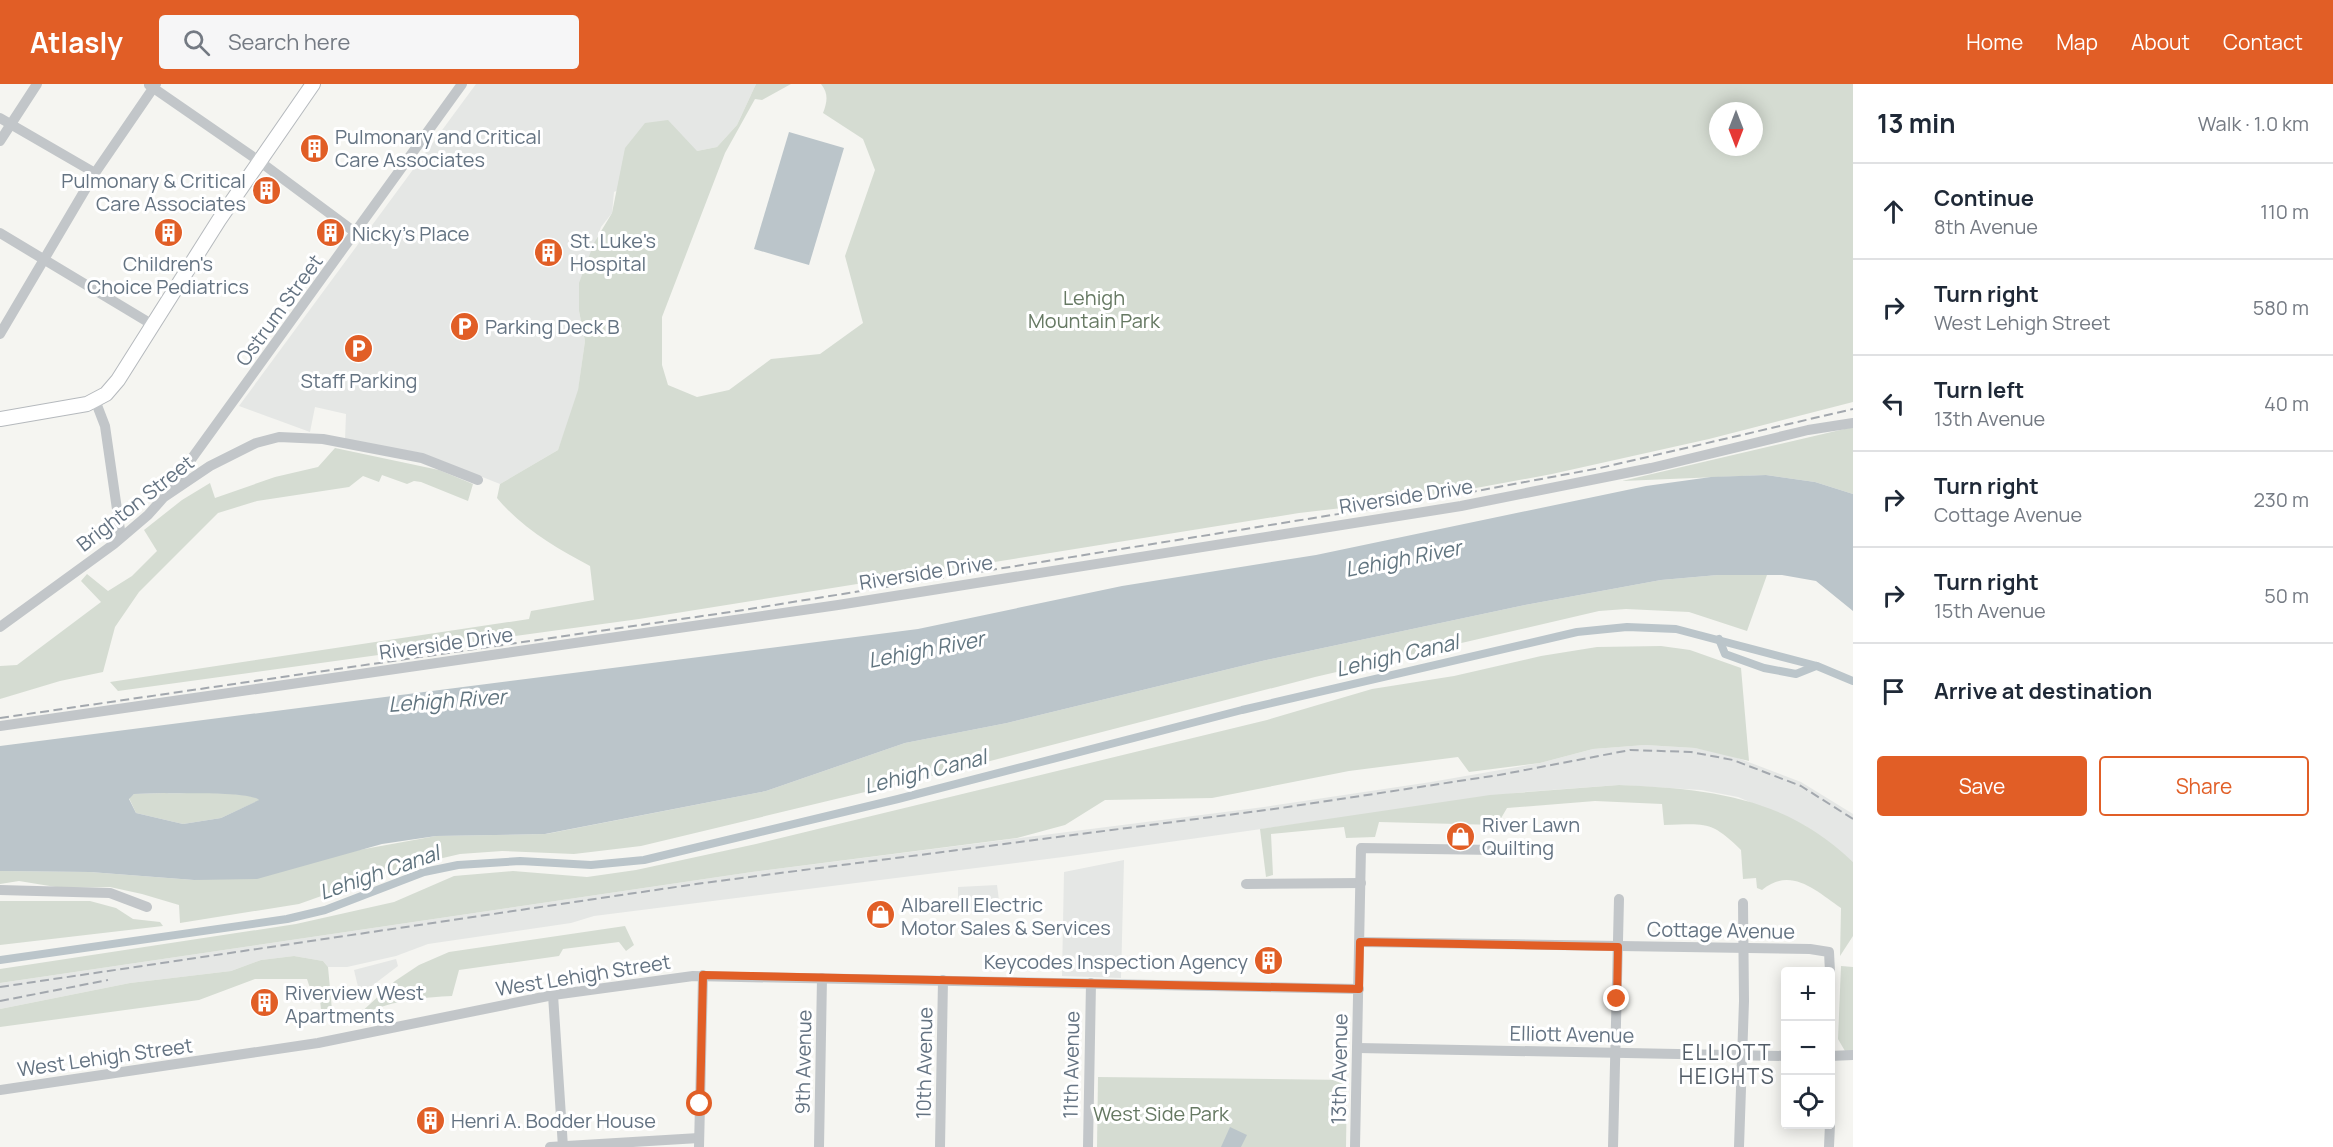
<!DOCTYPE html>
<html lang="en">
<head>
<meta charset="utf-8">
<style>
	body { margin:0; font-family:Manrope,sans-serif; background:#f6f6f7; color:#1f2937 }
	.controls { position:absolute; right:18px; bottom:18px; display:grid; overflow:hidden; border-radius:6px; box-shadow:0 3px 15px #0003 }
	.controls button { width:54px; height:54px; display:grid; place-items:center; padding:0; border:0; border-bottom:2px solid #e0e1e3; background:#fff; color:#1f2937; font:30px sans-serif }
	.compass { position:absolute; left:1709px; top:18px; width:54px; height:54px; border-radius:50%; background:#fff; box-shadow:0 3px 15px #0003; rotate:180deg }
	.stop { position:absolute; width:18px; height:18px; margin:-14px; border:4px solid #e15e26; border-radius:50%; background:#fff }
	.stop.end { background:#e15e26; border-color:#fff; box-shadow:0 2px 6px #0008 }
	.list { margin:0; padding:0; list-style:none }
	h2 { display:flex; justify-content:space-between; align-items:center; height:78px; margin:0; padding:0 24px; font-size:26px }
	h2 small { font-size:20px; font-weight:400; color:#747a83 }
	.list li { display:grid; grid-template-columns:39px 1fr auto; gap:18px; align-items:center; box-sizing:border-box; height:96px; padding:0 24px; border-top:2px solid #e0e1e3 }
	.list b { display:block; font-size:22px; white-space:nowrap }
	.list p { margin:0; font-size:20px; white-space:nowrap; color:#747a83 }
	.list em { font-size:20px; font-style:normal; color:#747a83 }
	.actions { display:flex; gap:12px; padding:18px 24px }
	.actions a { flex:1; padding:14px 0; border:2px solid #e15e26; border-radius:6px; text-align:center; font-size:21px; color:#e15e26 }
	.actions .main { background:#e15e26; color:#fff }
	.icon { flex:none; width:33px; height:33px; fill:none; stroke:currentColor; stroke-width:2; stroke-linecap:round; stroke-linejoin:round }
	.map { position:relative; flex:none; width:1853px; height:1063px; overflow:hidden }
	header { display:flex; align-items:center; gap:36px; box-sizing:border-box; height:84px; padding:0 30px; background:#e15e26; color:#fff }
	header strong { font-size:28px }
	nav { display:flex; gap:33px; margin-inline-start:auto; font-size:21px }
	.search { width:420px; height:54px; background:#f6f6f7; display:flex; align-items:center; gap:15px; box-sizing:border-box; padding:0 21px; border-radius:6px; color:#747a83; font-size:22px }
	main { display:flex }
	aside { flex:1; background:#fff }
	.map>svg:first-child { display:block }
	.built { fill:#e5e7e5 }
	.green { fill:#d5dcd2; fill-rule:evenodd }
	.water { fill:#bbc5ca; fill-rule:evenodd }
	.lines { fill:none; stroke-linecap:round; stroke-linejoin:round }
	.canal { stroke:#bbc5ca; stroke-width:8 }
	.major-casing { stroke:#b5b9bd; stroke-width:16 }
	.minor { stroke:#c2c6c9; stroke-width:10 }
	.major { stroke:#fff; stroke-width:14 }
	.rail { stroke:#a3a8ae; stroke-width:2; stroke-dasharray:9 4.5; stroke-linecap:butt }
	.route { stroke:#e15e26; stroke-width:8 }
	.labels { text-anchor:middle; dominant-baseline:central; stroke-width:6; stroke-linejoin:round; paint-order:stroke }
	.poi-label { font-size:20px; fill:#647382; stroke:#fff; text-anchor:start }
	.park-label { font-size:20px; fill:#667963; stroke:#fff }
	.street-label { font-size:20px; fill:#647382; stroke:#fff }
	.water-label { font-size:21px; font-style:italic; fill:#60747f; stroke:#fff }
	.neighbourhood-label { font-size:21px; letter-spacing:1.5px; fill:#525c67; stroke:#fff }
</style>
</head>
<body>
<header>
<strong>Atlasly</strong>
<div class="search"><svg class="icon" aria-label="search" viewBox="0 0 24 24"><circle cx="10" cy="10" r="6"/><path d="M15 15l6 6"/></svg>Search here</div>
<nav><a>Home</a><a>Map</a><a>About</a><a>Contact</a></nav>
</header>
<main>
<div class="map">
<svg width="1853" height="1063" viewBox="0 0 1853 1063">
	<rect width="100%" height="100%" fill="#f5f5f1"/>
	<g class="built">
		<path d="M476,0H756L737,41L717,63L697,67L614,108L612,129L601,143L588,177L579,227L585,257L577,315L558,366L500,400L422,369L345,356L346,330L315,323L310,348L239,322Z"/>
		<path d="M1645,661L1695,664L1730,671L1801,698L1853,730V778L1806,742L1738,713L1701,706L1619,701L1524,708L1063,773L594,832L571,839L428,860L396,872L347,883H328L323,877L294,872L261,876L231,887L130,899L0,925V899L752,788L1264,723L1431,698L1540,679L1593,665Z"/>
		<path d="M1124,776L1121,894L1062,892L1064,788Z"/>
		<path d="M997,801L1000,824L958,828V803Z"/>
		<path d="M396,875L398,882L360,911L354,886Z"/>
	</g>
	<g class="green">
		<path d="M756,0H791L762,16L755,15L725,69L662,233V281L668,301L697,313L729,306L771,275L820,270L863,239L845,172L875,86L863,55L823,29C827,18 829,10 821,0H1853V318L1709,355L1552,390L1411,416L1299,429L639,535L118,607L110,598L529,535L531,527L594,516L590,482C556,464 522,444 497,414L500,400L558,366L578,306L585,257L579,227V199L594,159L612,129L625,64L645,39L668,36L697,67L717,63L737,41ZM1718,27H1754V63H1718Z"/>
		<path d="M1853,343V410L1815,398L1766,391L1622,397Z"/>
		<path d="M335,364L439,386L473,400L468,417L421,398L414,397L407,400L382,391L379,398L363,392L349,403L257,417L218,429L139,508L115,543L103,588L60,597L0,615V582L17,581L101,518L81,497L87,490L108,507L132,492L157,467L144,446L182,416L210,399L215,414L275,393L318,383Z"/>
		<path d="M1718,491H1767L1747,547L1689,528L1626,525L1599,527L1315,593L940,690L641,762L574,770L502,767L460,770L400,784L299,820L180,839L179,821L142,810L110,803L62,804L19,797L0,800V787L90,788L194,796L436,752L546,750L766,707L905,659L1007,639L1262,577L1525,521L1661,496Z"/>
		<path d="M1661,562L1690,566L1741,584L1749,677L1695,664L1645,661L1593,665L1540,679L1469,688L1458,673L1349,687L1212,714L1105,716L1065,741L1017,754L752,788L0,899V885L296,840L394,818L454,792L513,787L587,793L636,786L756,760L1267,636L1372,605L1454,592L1541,572L1597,563Z"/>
		<path d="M1619,701C1709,705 1784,712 1853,778V852L1840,872L1841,824C1816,807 1791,782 1762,806L1757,804L1756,794L1743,795L1741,766C1711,736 1705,740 1664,741L1662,720L1595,717L1507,724L1497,741L1379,738L1375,753L1346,754L1344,743L1271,750L1273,791L1266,793L1260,745L1490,711Z"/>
		<path d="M164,709C184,710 247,706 260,716L221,734L183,740L136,729L129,714L134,710Z"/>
		<path d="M0,817H90L116,824L133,835L160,838L163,842L0,861Z"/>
		<path d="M625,842L634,861L626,867L619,858L563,865L559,872L459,886L452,912C427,913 382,917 362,933L357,932L395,897L419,881L449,868Z"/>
		<path d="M294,872L323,877L328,883L332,926L321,925L319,907H311L307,895H255L199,916L0,943V925L130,899L231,887L261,876Z"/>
		<path d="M1841,882L1853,883V967H1845L1838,955Z"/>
		<path d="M1098,993L1347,996L1346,1063H1097Z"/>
	</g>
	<g class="water">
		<path d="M789,48L844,64L809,181L754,165Z"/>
		<path d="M1766,391L1815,398L1853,410V527L1816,497L1782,491H1718L1661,496L1525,521L1262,577L1007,639L905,659L766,707L545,750L436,752L382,760L257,795L194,796L90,788L0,787V662L918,545L1122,502L1316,471L1646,402L1711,393ZM164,709C183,710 248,707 259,716L221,734L183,740L136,729L129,715L134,710Z"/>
		<path d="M1230,1043L1247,1051L1241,1063H1221Z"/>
	</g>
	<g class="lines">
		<g class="canal">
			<path d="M1719,555L1725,570L1764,584L1796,590L1816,582"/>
			<path d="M0,876L287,835L325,826L424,788L458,781L520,777L591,781L644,776L898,715L1242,626L1577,548L1627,543L1676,545L1817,582L1853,597"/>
		</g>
		<defs>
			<path id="major" d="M0,335L87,320L106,310L118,296L219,136L313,0"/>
		</defs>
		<use href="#major" class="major-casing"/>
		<g class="minor">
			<path d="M149,1L259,77L356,149"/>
			<path d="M0,34L95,89"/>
			<path d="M0,57L37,0"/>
			<path d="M0,149L153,241"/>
			<path d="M0,250L95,89L156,0"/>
			<path d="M95,316L105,342L121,453"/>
			<path d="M169,406L462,0"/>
			<path d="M0,543L114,460L148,431L164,413L210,382L256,359L279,353L323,355L422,374L478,396"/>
			<path d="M0,642L838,521L1461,422L1651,384L1808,346L1853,339"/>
			<path d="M1246,800L1361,799"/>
			<path d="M0,806L110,809L147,823"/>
			<path d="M1360,858L1810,865L1829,868L1830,888"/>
			<path d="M553,911L563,1063"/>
			<path d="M1358,964L1786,972"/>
			<path d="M1830,972L1853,971"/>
			<path d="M1830,1003V1030"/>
			<path d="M0,1006L318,959L553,911L693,892L1359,905"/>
			<path d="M550,1063L699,1054"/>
			<path d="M699,1063L703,891"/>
			<path d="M819,1063L822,894"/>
			<path d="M940,1063L943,896"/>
			<path d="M1088,1063L1091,899"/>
			<path d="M1355,1063L1361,764L1496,766"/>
			<path d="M1613,1063L1619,815"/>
			<path d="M1739,1063L1744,917L1743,819"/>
			<path d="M1829,1063L1830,1040"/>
		</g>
		<use href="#major" class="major"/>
		<g class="rail">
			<path d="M0,634L737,527L1450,412L1600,384L1853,325"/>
			<path d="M0,903L696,800L1281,724L1499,691L1630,666L1691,668L1733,676L1801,702L1853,735"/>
			<path d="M0,917L108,896"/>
		</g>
	</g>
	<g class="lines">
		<path class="route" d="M700,1020L703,891L1359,905L1360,858L1618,863L1617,915"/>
	</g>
	<defs>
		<symbol id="building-disc" viewBox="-11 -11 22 22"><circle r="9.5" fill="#e15e26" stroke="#fff"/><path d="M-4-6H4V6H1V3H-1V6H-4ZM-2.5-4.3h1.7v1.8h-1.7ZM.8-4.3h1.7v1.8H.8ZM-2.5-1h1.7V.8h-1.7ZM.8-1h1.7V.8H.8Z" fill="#fff"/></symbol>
		<symbol id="parking-disc" viewBox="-11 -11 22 22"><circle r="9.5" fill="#e15e26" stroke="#fff"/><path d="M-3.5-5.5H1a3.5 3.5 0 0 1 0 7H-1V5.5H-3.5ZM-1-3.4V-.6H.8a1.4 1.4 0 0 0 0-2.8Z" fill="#fff"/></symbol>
		<symbol id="shop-disc" viewBox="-11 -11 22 22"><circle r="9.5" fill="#e15e26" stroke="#fff"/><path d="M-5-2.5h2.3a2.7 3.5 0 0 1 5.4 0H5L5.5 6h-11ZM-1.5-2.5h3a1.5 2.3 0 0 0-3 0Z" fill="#fff"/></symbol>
	</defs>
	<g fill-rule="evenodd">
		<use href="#building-disc" x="298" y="48" width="33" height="33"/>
		<use href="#building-disc" x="250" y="90" width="33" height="33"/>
		<use href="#building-disc" x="152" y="132" width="33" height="33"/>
		<use href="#building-disc" x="314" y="132" width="33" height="33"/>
		<use href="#building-disc" x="532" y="152" width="33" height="33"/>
		<use href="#parking-disc" x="448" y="226" width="33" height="33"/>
		<use href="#parking-disc" x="342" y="248" width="33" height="33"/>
		<use href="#shop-disc" x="1444" y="736" width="33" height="33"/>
		<use href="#shop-disc" x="864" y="814" width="33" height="33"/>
		<use href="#building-disc" x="1252" y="860" width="33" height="33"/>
		<use href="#building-disc" x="248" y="902" width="33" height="33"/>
		<use href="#building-disc" x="414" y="1020" width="33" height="33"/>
	</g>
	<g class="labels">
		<g class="poi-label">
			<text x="335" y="52">Pulmonary and Critical<tspan x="335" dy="23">Care Associates</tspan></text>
			<text x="246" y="96" text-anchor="end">Pulmonary &amp; Critical<tspan x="246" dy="23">Care Associates</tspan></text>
			<text x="352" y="149">Nicky's Place</text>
			<text x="570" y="156">St. Luke's<tspan x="570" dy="23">Hospital</tspan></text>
			<text x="168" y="179" text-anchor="middle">Children's<tspan x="168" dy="23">Choice Pediatrics</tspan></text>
			<text x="485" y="242">Parking Deck B</text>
			<text x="359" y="296" text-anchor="middle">Staff Parking</text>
			<text x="1482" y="740">River Lawn<tspan x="1482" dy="23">Quilting</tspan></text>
			<text x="901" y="820">Albarell Electric<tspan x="901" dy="23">Motor Sales &amp; Services</tspan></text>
			<text x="1248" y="877" text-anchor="end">Keycodes Inspection Agency</text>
			<text x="285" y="908">Riverview West<tspan x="285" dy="23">Apartments</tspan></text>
			<text x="451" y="1036">Henri A. Bodder House</text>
		</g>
		<g class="park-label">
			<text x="1094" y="213">Lehigh<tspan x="1094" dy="23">Mountain Park</tspan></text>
			<text x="1161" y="1029">West Side Park</text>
		</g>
		<g class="street-label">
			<text transform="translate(279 226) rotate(-54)">Ostrum Street</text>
			<text transform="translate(1406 412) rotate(-9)">Riverside Drive</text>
			<text transform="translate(135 419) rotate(-38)">Brighton Street</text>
			<text transform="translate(926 488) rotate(-9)">Riverside Drive</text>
			<text transform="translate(446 559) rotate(-8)">Riverside Drive</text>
			<text transform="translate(1721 846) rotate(1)">Cottage Avenue</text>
			<text transform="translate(583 891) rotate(-9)">West Lehigh Street</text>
			<text transform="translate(1572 950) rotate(1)">Elliott Avenue</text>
			<text transform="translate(105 973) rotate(-8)">West Lehigh Street</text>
			<text transform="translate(803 978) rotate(-89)">9th Avenue</text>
			<text transform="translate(924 979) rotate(-89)">10th Avenue</text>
			<text transform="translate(1071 981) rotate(-89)">11th Avenue</text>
			<text transform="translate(1339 985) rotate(-89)">13th Avenue</text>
		</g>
		<g class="water-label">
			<text transform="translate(1403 474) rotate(-11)">Lehigh River</text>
			<text transform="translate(926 565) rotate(-11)">Lehigh River</text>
			<text transform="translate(1397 571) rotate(-13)">Lehigh Canal</text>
			<text transform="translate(447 616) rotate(-4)">Lehigh River</text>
			<text transform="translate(925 687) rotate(-14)">Lehigh Canal</text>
			<text transform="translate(379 788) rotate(-19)">Lehigh Canal</text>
		</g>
		<g class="neighbourhood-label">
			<text x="1727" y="968">ELLIOTT<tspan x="1727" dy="24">HEIGHTS</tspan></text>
		</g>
	</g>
</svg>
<div class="controls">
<button>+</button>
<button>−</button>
<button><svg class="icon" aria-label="locate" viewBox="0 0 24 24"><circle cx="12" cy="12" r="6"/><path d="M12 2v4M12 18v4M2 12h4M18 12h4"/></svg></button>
</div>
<svg class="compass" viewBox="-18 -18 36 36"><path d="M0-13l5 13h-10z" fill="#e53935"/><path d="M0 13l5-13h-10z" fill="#747a83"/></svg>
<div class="stop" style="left:700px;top:1020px"></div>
<div class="stop end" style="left:1617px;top:915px"></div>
</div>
<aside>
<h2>13 min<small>Walk · 1.0 km</small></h2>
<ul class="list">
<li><svg class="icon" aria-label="ahead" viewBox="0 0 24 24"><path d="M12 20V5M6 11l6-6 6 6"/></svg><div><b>Continue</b><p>8th Avenue</p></div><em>110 m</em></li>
<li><svg class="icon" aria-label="right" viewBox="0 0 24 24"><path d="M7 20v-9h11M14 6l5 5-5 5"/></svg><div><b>Turn right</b><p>West Lehigh Street</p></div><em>580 m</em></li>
<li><svg class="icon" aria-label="left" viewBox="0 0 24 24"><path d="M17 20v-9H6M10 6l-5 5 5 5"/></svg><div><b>Turn left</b><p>13th Avenue</p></div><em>40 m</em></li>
<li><svg class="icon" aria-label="right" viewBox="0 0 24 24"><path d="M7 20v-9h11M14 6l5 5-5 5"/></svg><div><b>Turn right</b><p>Cottage Avenue</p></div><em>230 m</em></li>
<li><svg class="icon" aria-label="right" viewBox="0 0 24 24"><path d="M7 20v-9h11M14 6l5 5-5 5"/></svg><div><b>Turn right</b><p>15th Avenue</p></div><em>50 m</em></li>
<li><svg class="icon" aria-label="arrive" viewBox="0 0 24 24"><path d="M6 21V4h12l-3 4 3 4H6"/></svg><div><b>Arrive at destination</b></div></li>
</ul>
<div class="actions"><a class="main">Save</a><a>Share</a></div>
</aside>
</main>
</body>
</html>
